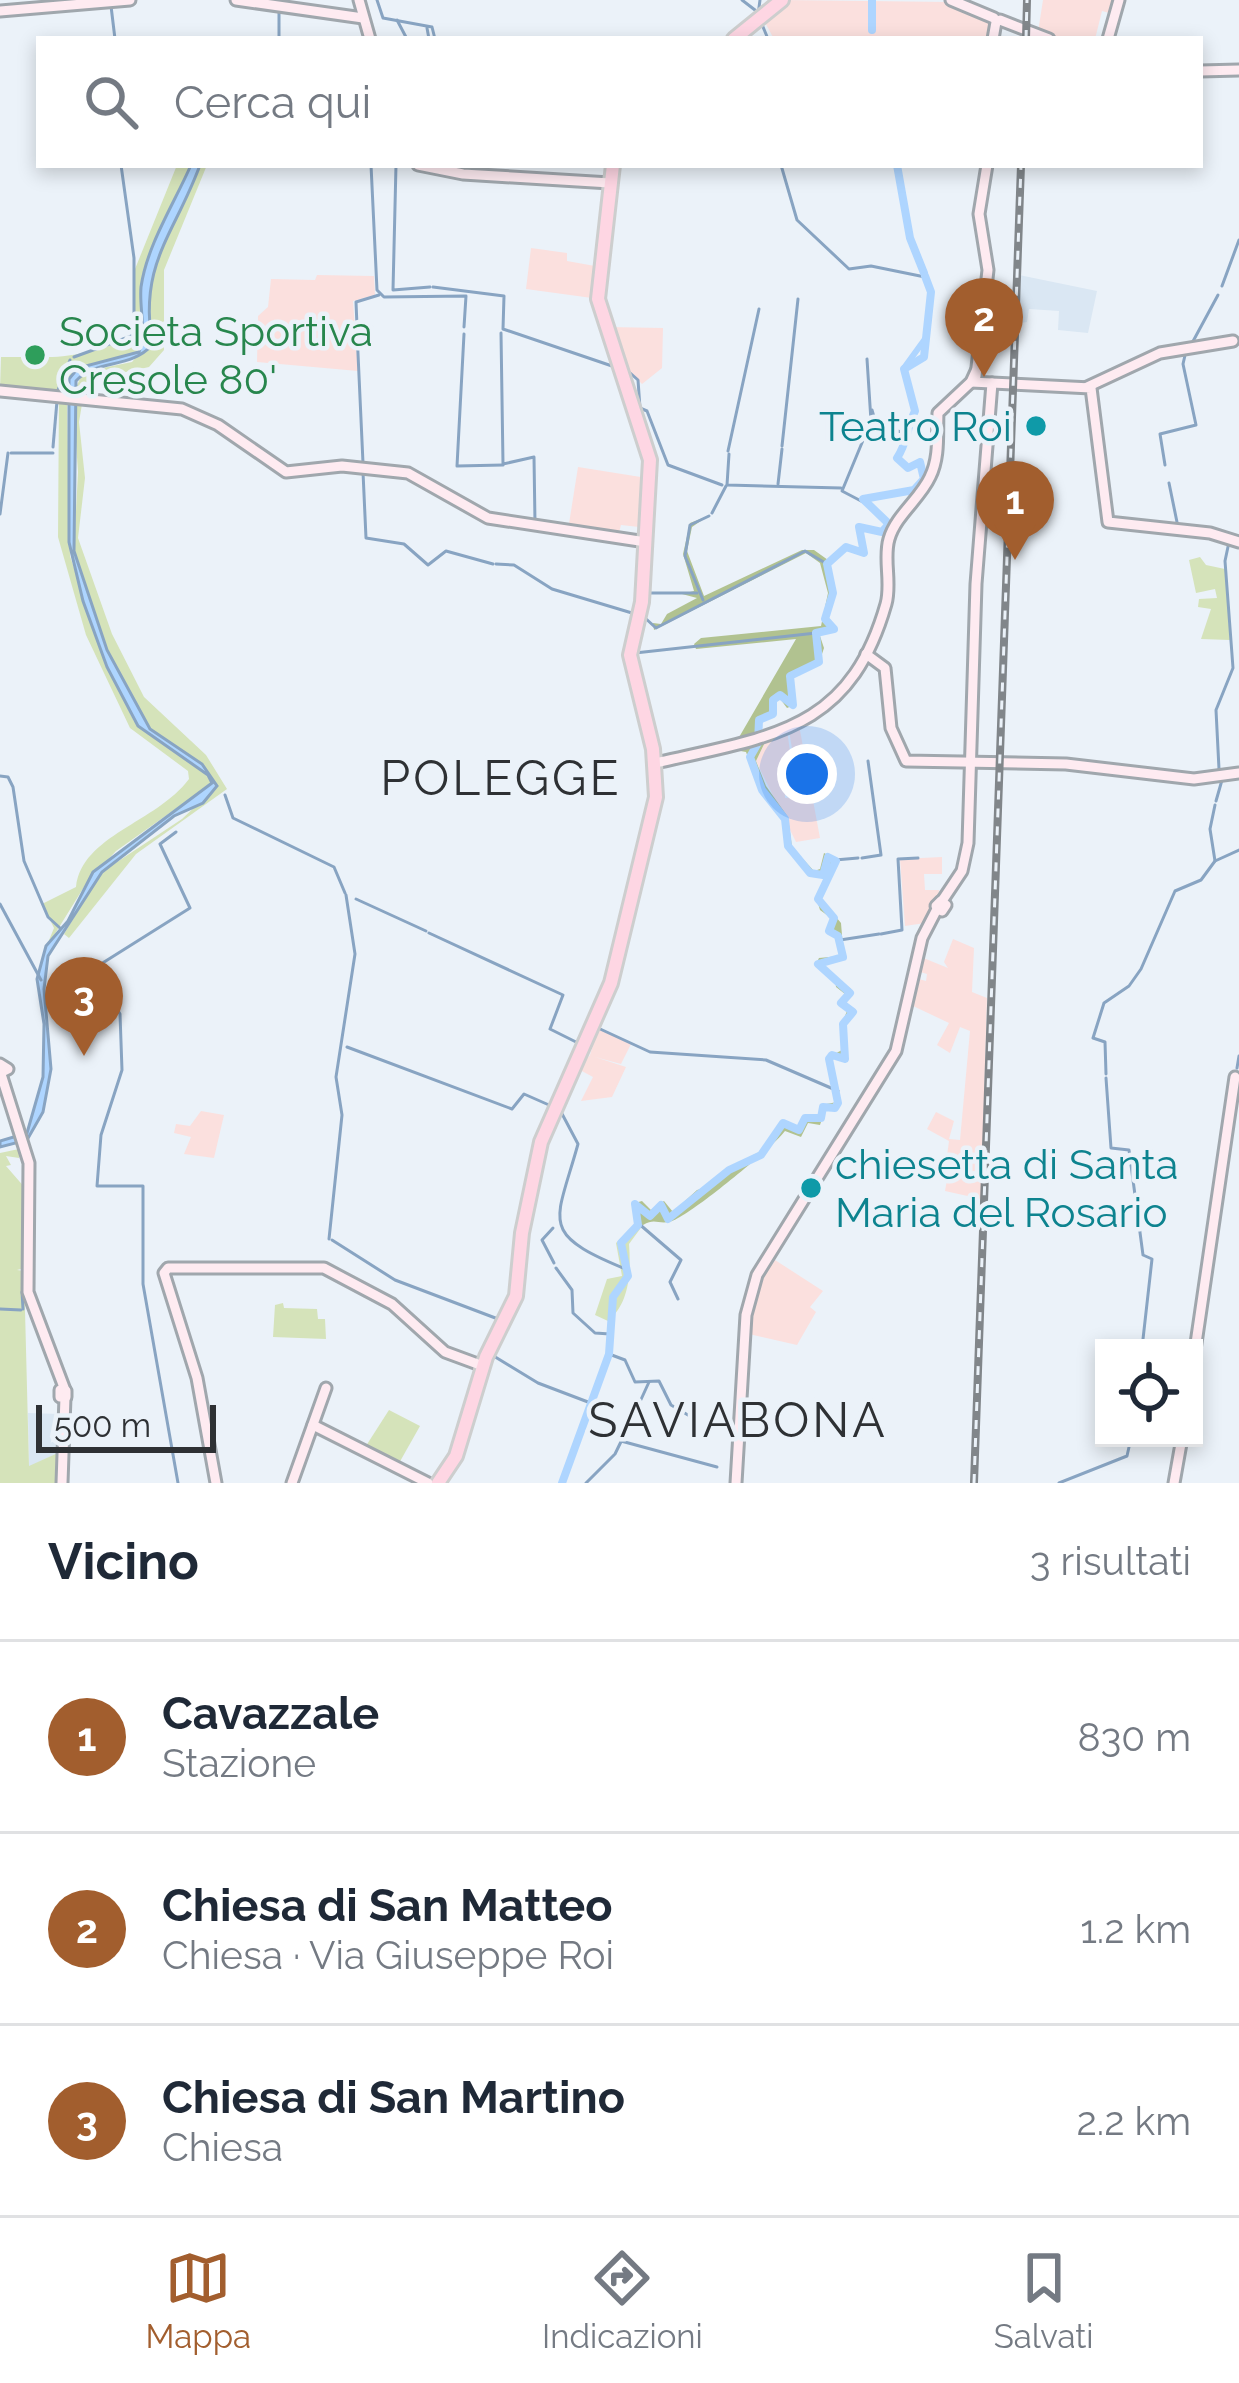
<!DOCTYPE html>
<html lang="it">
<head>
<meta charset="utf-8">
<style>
	body { margin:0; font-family:Raleway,sans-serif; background:#f6f6f7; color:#1f2937 }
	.controls { position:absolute; right:36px; bottom:36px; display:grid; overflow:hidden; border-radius:0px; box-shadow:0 6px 18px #0003 }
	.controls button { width:108px; height:108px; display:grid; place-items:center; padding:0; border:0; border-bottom:3px solid #e0e1e3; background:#fff; color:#1f2937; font:60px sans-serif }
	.scale { position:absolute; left:36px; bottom:30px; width:180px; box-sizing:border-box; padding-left:12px; border:6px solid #2e3134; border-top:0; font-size:33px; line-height:42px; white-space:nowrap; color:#2e3134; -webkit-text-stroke:9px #ebf2f9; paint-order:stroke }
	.you { position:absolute; left:807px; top:774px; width:42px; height:42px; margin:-30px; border:9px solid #fff; border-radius:50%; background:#1a73e8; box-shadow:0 0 0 18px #1a73e833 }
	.badge { display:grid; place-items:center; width:78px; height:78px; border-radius:50%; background:#a25e2e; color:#fff; font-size:39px; font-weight:700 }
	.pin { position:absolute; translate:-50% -99px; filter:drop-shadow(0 3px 6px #0008) }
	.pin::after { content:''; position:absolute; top:63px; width:42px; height:36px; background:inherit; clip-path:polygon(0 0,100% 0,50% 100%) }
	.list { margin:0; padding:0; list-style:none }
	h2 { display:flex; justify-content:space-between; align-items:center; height:156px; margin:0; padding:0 48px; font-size:51px }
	h2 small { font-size:39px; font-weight:400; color:#747a83 }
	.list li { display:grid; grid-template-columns:78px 1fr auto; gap:36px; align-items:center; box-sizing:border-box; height:192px; padding:0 48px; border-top:3px solid #e0e1e3 }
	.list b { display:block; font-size:45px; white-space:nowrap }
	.list p { margin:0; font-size:39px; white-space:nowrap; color:#747a83 }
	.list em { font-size:39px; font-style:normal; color:#747a83 }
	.icon { flex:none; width:66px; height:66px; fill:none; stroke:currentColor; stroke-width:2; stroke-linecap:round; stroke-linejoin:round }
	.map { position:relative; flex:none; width:1239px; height:1483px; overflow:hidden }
	.search { position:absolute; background:#fff; box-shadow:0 6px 18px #0003; left:36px; right:36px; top:36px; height:132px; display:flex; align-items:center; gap:30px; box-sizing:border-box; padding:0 42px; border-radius:0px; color:#747a83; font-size:45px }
	.sheet { height:732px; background:#fff }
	nav { display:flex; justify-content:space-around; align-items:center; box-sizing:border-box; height:168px; border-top:3px solid #e0e1e3; background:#fff; font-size:33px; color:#747a83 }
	nav a { display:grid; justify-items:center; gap:6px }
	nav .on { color:#a25e2e }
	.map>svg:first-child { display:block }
	.built { fill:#dae7f3 }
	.industrial { fill:#fbe0de }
	.green { fill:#d5e3ba }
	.forest { fill:#b1c290 }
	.water { fill:#aed5ff; stroke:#88a4c2; stroke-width:3 }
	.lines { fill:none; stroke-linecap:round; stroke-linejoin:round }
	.stream { stroke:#88a4c2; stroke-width:3 }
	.canal { stroke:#aed5ff; stroke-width:6 }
	.river { stroke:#aed5ff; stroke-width:8 }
	.secondary-casing { stroke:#a0a7ad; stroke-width:15 }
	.primary-casing { stroke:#cdcece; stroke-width:18 }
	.secondary { stroke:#feebf1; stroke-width:9 }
	.primary { stroke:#fed6e3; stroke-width:12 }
	.rail-casing { stroke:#81868a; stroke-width:8 }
	.rail { stroke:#ebf2f9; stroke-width:3; stroke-dasharray:9; stroke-linecap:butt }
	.leisure-dot { fill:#2e9e5b; stroke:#ebf2f9; stroke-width:4.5 }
	.culture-dot { fill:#0f9aa8; stroke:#ebf2f9; stroke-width:4.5 }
	.labels { text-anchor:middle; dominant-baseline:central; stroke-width:9; stroke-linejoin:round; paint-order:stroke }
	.leisure-label { font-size:42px; fill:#27864d; stroke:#ebf2f9; text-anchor:start }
	.culture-label { font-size:42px; fill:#0d838f; stroke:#ebf2f9; text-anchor:end }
	.quarter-label { font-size:48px; letter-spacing:3px; fill:#2e3134; stroke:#ebf2f9 }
</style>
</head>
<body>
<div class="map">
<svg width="1239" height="1483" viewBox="0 0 1239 1483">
	<rect width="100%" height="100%" fill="#ebf2f9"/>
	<g class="built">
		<path d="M1019,275L1097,291L1088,333L1058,330L1059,311L1029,309L1027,322L1015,324Z"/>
		<path d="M28,1413L60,1414V1452L29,1467Z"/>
	</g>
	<g class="industrial">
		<path d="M783,0L949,2L983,15L990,21V39H774L762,17Z"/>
		<path d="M1043,0H1116L1113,14L1102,11L1095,39H1055L1038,32Z"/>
		<path d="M531,248L567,253V261L595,266L592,298L526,289Z"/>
		<path d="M317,275L374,276L375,295L353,301L358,371L257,362L258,316L268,307L271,279L315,280Z"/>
		<path d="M608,327L663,328L662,368L642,384L625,367Z"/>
		<path d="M578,467L647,478L639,527L621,525L618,536L568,530Z"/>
		<path d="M799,725L820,838L796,842L756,761L768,736L787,730L795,786L785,788V798L800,796L789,731Z"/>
		<path d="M942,857V874H924L925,890H939L938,903L925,923L905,926L900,859Z"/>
		<path d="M953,939L974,948L972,992L987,998L981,1199L945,1191L949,1168L957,1162L947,1156L949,1141L927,1129L936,1112L954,1121L949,1139L960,1140L970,1031L960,1027L950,1053L937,1045L949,1023L911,1005L915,978L926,981L927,974L917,971L921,957L948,968L944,962Z"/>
		<path d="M598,1028L631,1044L621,1064L595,1057L626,1067L612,1097L581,1101L593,1077L578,1069L590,1055Z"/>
		<path d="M201,1111L224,1115L214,1158L184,1154L191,1137L174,1133L176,1124L190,1126Z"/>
		<path d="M775,1260L823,1291L810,1307L816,1312L797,1345L749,1334L750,1300L765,1262L772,1265Z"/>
	</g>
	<g class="green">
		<path d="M177,165H191C174,204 147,245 141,288C139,310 147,333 139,353L78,368L67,394L0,389L1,357H37L43,365L44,357C69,358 108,349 132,336L135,269Z"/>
		<path d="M200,165H207L164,270V350L149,367L90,380L83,396L73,394L83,372L132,362L152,339C133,275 179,222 200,165Z"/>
		<path d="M59,396L67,398L70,556L107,667L134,721L208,775L212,783L116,851L87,882L45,950L54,928L42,904L76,887C82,835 156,823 189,779L188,771L130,728L86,635L58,537Z"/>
		<path d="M73,397L83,398L79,422L85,478L78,538L112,634L144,697L206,755L227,789L136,854L69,938L64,934L102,872L182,819L217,786L203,764L150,729L107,650L74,551L78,472Z"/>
		<path d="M1200,557L1206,565L1225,569L1230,640L1201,639L1211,609L1198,607L1199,599L1217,598L1215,589L1196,593L1189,560Z"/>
		<path d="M19,1149V1158L6,1156L11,1165L6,1166L26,1189L25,1268L17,1270L24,1271L29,1466L60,1452V1483H0V1153Z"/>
		<path d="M636,1223L643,1225L629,1244C631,1271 630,1303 608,1321L595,1315L607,1279L622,1276L616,1243Z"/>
		<path d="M283,1303L284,1308L317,1309L318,1319H325L326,1339L273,1337L275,1305Z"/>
		<path d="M389,1410L420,1426L398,1465L364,1449Z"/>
	</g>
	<g class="forest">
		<path d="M708,516L692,527L687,551L704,596L802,550H814L828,560L846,545L859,554L866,549L863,556L845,550L828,564L834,593L826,614L835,631L819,633L824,648L819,663L792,675L794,705L787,708L778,696L773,716L760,723V735L738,739L796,639L696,649L694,644L701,638L821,626L828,593L820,563L806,553L654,630L653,623L661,624L667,614L697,598L682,594L694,591L683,554L690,523Z"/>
		<path d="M768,736L756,761L766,786L788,817L792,847L814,871L820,869L824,853L838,860L820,898L841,923L844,960L819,964L851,989L845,1002L856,1010L845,1024L847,1059L831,1057L840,1104L825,1110L820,1125L808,1123L801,1137L785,1131C773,1147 685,1220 669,1222C657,1224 655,1218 643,1225L636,1223L635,1203L642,1201L651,1210L664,1201L673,1212L697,1190L713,1186L725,1170L761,1151L783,1120L797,1127L805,1115H818L821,1105L837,1102L827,1058L842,1050L841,1026L847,1011L838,1003L845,994L836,987L835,978L815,966L819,958L840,956L837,939L826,930L831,918L820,910L816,897L833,862L822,877L808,875L785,845L784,823L761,791L746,752L729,749Z"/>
	</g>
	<path class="water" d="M191,165H200C174,236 139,262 152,345C131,369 95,359 76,381L74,551L107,650L150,729L202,764L217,786L203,803L174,816L102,872L48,956L44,989L51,1069L43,1112L27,1140L0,1147V1141L27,1133L43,1077L44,1024L37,979L46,946L68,921L93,872L212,783L208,775L138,726L107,667L83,601L69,542V379L78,368L139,352C147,332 139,309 141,287C147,245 174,204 191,165Z"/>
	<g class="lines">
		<g class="stream">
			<path d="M377,0L383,18L432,27L435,39"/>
			<path d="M742,0L755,10"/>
			<path d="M111,6L115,39"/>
			<path d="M758,15L760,0"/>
			<path d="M397,20L407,39"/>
			<path d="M761,22L768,39"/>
			<path d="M427,28L429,39"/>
			<path d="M279,39V11"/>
			<path d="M371,165L377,290L384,297L466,296L464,327"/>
			<path d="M396,165L393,290L430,287"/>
			<path d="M781,165L797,220L849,269L871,266L925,277"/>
			<path d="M1222,286L1239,240"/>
			<path d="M433,287L504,296L503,329L612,366"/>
			<path d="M357,326L356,302L379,295"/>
			<path d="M357,332L363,463"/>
			<path d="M501,333L503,464L534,457L535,523"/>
			<path d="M464,334L457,466L503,465"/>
			<path d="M1191,345L1218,295"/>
			<path d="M74,357L134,335V258L121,165"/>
			<path d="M629,372L638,380L640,408L647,411L668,465L722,485"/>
			<path d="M58,390L70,360"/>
			<path d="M872,410L876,424L904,433"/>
			<path d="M782,446L798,299"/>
			<path d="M53,447L57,401"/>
			<path d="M728,451L759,309"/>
			<path d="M11,453H53"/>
			<path d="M729,454L727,485L841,488"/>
			<path d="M1165,465L1160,434L1196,425L1183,364L1186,351"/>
			<path d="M363,472L366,538L404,544L428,565L446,551L493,564"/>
			<path d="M1169,483L1178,527"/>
			<path d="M778,484L782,449"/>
			<path d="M863,502L842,491L871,421L867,359"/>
			<path d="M712,513L726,486"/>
			<path d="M0,514L8,453"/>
			<path d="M496,564L514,565L552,589L632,613"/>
			<path d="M647,593H697"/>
			<path d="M703,600L685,556L690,525L709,516"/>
			<path d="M644,617L656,628L805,551L827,564"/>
			<path d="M635,653L816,633"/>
			<path d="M1219,769L1216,710L1233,668L1225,561L1229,542"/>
			<path d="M0,776L8,777L13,787L24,861L48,917L60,928"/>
			<path d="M225,795L233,818L334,867L345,893"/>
			<path d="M1216,801L1222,780"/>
			<path d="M1215,805L1210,829L1215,861L1239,850"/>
			<path d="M176,832L160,844L190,908L93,969L120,1014L122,1070L101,1135L97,1186H143V1284L178,1483"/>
			<path d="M862,858L881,855L868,761"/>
			<path d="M835,860L858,858"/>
			<path d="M356,899L426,931"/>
			<path d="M0,904L41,980"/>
			<path d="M429,933L563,995L550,1029L582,1045"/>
			<path d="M881,934L902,930L898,859L918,858"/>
			<path d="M840,940L879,934"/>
			<path d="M347,1047L512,1109L524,1094L549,1105"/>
			<path d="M590,1048L598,1028L650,1052L766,1060L838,1091"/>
			<path d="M1237,1068L1239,1056"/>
			<path d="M1106,1074L1105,1042L1093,1038L1104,1003L1129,986L1141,969L1175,891L1201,880L1215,861"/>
			<path d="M1106,1078L1111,1148L1129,1150L1143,1255L1152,1259L1142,1348"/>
			<path d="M560,1110L578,1144C556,1224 537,1233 628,1270"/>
			<path d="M638,1223L681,1260L670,1282L678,1299"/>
			<path d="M553,1228L542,1240L554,1263"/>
			<path d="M329,1239L342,1115L336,1077L355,954L346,895"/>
			<path d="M332,1240L395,1280L498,1319"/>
			<path d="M556,1268L572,1290L573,1313L595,1333L610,1334"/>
			<path d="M22,1292L23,1309"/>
			<path d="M0,1309L21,1310"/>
			<path d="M609,1354L625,1360L635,1382L659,1381L671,1405L693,1418"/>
			<path d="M492,1355L538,1383L588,1402"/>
			<path d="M633,1417L649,1382"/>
			<path d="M621,1441L717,1467"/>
			<path d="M586,1483L615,1454L632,1419"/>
			<path d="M1059,1483L1127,1456L1131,1438"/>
		</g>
		<path class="canal" d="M904,368L925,339"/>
		<g class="river">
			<path d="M872,0V30"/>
			<path d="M897,165L910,238L924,273"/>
			<path d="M562,1483L609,1354L613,1297L628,1276L621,1243L638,1225L635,1204L650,1216L661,1205L668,1219L729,1170L761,1155L783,1123L799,1130L805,1118H821L823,1107L835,1108L838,1103L829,1059L832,1055L845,1059L843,1024L853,1012L841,1003L850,993L818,964L843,957L838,936L829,931L834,918L818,899L836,861L828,857L823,875L810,873L788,846L785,819L762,790L750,757L758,743L759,720L773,714V700L780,695L793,705L790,676L819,662L816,633L834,629L825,619L833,593L827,564L846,547L864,553L859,527L882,532L889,524L863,499L914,490L924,479L920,462L908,468L897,458C907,444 907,427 915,411L904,369L924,357L931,292L925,276"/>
		</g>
		<defs>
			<g id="secondary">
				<path d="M236,0L363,18"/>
				<path d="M359,0L370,39"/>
				<path d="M951,0L994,18"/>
				<path d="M0,11L130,0"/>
				<path d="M1000,20L1049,39"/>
				<path d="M993,39L996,22"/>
				<path d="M1108,39L1119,0"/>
				<path d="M1200,71L1239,70"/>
				<path d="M418,165L463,174L610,183"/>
				<path d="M976,376L988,270L979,214L987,165"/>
				<path d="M971,382L1091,388L1108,522L1210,533L1239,542"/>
				<path d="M1087,387L1160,353L1233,341"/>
				<path d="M0,391L182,409L218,425L286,472L342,466L408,473L488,518L646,542"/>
				<path d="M866,654L885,668L891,728L906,761L1066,764L1194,779L1239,773"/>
				<path d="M660,762C774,736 850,730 886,604C892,583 883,559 889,539C896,515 920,499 930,477C940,457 937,434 938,413L971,382L976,371"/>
				<path d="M941,901L946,905L942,911L936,906Z"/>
				<path d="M942,901L962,871L968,843L976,584L992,383"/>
				<path d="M0,1064L8,1069L0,1073"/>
				<path d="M1,1074L29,1163L28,1292L65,1390"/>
				<path d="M1194,1357L1235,1077"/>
				<path d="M60,1390L66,1391V1397H60Z"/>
				<path d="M313,1425L428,1483"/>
				<path d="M62,1483L65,1397"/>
				<path d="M216,1483L197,1378L164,1273L168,1268H324L392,1304L445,1352L483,1366"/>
				<path d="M292,1483L326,1388"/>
				<path d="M736,1483L746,1315L757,1275L896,1051L922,938L937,909"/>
				<path d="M1174,1483L1182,1438"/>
			</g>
			<g id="primary">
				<path d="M734,39L782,0"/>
				<path d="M438,1483L456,1456L486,1357L516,1296L522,1233L541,1142L611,983L656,797L653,749L630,655L642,602L650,460L598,299L613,165"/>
			</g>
		</defs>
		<use href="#secondary" class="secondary-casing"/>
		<use href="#primary" class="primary-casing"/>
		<use href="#secondary" class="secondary"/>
		<use href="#primary" class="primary"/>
		<defs>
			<g id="rail">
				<path d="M1026,39L1027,0"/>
				<path d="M974,1483L1021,165"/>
			</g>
		</defs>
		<use href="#rail" class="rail-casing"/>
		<use href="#rail" class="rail"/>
	</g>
	<circle class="leisure-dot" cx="35" cy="355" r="12"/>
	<g class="culture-dot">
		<circle cx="1036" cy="426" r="12"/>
		<circle cx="811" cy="1188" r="12"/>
	</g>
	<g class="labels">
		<g class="leisure-label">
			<text x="59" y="331">Societa Sportiva<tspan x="59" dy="48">Cresole 80'</tspan></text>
		</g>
		<g class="culture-label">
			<text x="1012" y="426">Teatro Roi</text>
			<text x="835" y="1164" text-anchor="start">chiesetta di Santa<tspan x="835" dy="48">Maria del Rosario</tspan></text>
		</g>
		<g class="quarter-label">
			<text x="501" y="778">POLEGGE</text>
			<text x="738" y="1420">SAVIABONA</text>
		</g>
	</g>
</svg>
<div class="controls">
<button><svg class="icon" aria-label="locate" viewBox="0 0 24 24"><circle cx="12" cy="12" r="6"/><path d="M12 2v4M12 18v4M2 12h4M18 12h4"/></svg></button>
</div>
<div class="scale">500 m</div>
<div class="you"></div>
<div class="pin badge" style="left:1015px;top:560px">1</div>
<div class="pin badge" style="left:984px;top:377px">2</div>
<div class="pin badge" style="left:84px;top:1056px">3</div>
<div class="search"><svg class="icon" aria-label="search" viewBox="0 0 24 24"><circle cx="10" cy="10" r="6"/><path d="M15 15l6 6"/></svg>Cerca qui</div>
</div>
<section class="sheet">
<h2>Vicino<small>3 risultati</small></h2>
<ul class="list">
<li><span class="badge">1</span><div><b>Cavazzale</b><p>Stazione</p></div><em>830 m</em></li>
<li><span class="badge">2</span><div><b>Chiesa di San Matteo</b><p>Chiesa · Via Giuseppe Roi</p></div><em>1.2 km</em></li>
<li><span class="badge">3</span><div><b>Chiesa di San Martino</b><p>Chiesa</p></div><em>2.2 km</em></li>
</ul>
</section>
<nav>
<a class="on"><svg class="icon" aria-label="map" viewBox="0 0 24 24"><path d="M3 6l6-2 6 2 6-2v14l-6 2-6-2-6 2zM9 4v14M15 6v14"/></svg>Mappa</a>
<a><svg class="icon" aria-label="directions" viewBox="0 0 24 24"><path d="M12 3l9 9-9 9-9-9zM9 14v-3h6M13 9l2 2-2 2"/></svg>Indicazioni</a>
<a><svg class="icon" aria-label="saved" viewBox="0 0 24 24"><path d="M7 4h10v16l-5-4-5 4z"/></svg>Salvati</a>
</nav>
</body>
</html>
